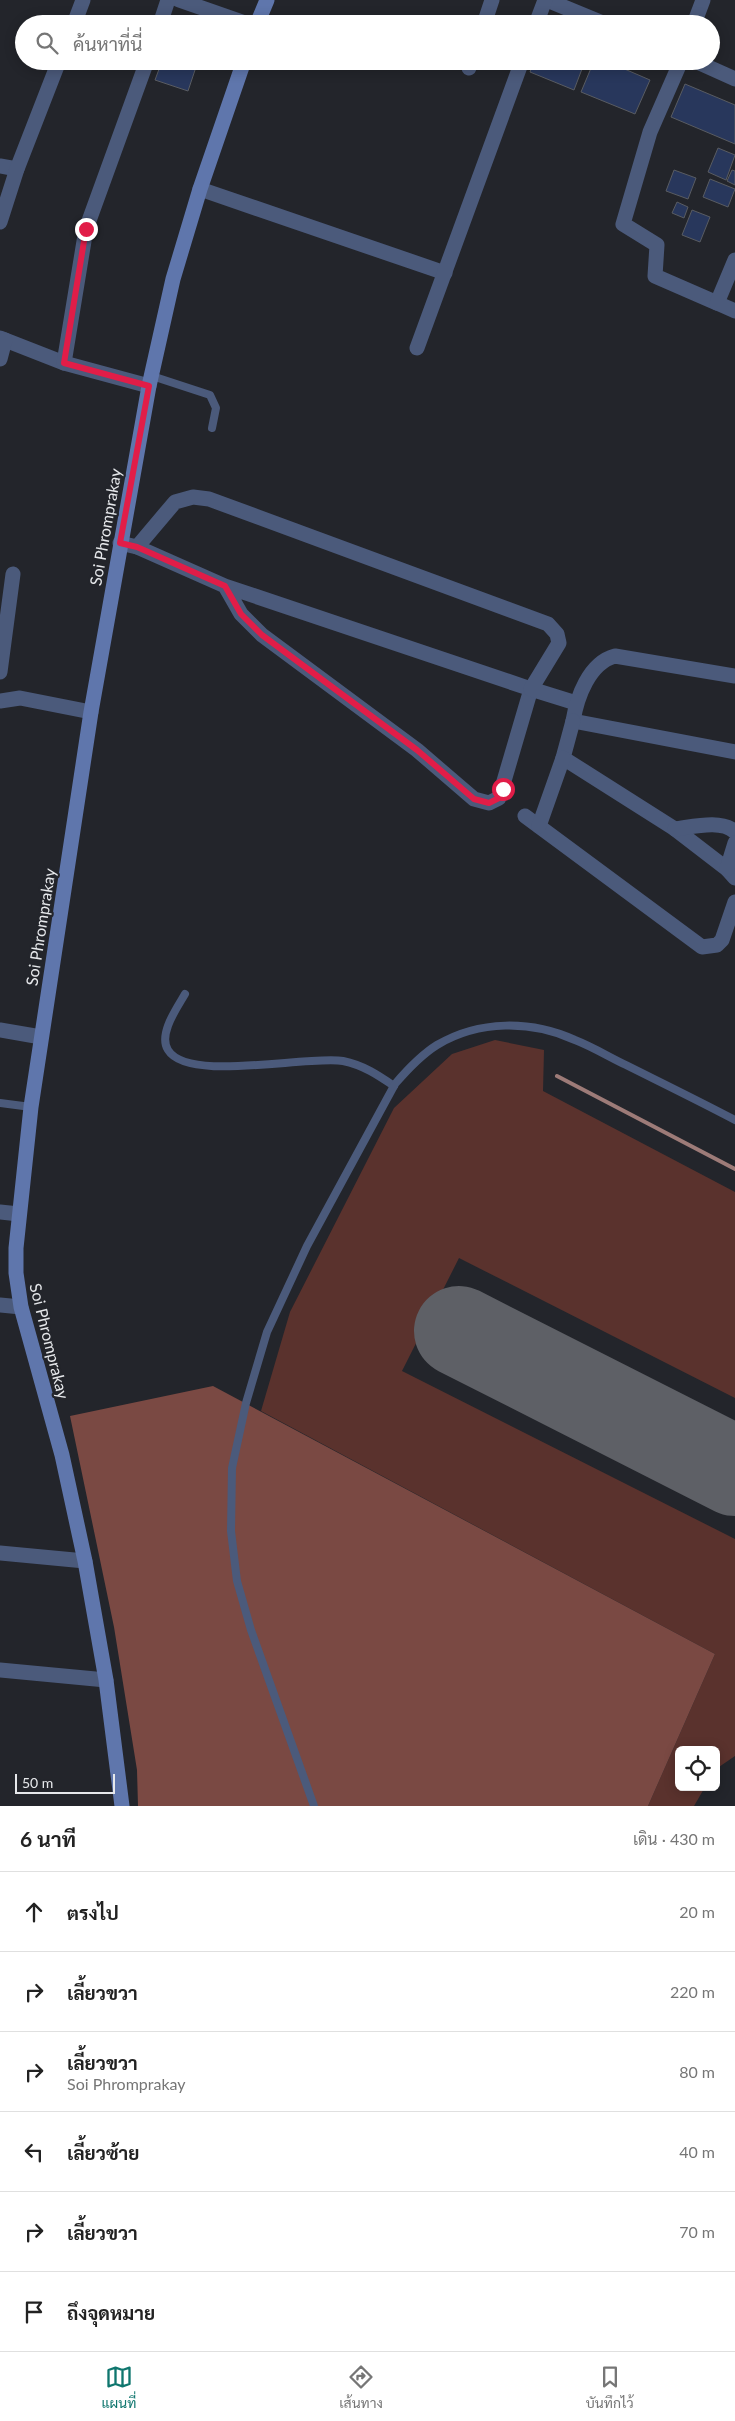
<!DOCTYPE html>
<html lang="th">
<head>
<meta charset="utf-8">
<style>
	body { margin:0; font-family:Lato,Sarabun,sans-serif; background:#f2f2f2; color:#222 }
	.controls { position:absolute; right:15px; bottom:15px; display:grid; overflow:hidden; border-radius:8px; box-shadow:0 2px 12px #0003 }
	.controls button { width:45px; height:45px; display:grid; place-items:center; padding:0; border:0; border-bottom:1px solid #e0e0e0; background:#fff; color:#222; font:25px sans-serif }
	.scale { position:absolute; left:15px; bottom:12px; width:100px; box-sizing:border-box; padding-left:5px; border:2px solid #e6e8eb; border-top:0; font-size:14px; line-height:18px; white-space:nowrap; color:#e6e8eb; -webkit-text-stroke:4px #23252b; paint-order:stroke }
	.stop { position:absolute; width:15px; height:15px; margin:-11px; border:4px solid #e11d48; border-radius:50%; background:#fff }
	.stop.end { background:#e11d48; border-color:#fff; box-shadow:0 1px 5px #0008 }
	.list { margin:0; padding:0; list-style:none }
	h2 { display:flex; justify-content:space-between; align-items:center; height:65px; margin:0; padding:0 20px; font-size:21px }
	h2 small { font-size:16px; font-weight:400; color:#767676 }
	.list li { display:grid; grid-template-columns:32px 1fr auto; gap:15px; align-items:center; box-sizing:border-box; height:80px; padding:0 20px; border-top:1px solid #e0e0e0 }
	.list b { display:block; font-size:19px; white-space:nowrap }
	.list p { margin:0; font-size:16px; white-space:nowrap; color:#767676 }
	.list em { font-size:16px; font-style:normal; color:#767676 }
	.icon { flex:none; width:28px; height:28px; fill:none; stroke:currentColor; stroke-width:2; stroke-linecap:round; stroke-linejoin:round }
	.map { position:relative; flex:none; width:735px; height:1806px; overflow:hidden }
	.search { position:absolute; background:#fff; box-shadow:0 2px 12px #0003; left:15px; right:15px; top:15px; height:55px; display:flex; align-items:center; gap:12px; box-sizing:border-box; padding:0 18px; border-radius:28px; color:#767676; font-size:19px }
	.sheet { height:545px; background:#fff }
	nav { display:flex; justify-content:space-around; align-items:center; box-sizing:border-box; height:70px; border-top:1px solid #e0e0e0; background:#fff; font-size:14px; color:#767676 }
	nav a { display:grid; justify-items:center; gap:2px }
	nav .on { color:#0f766e }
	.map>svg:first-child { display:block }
	.green { fill:#5a322d }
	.forest { fill:#7a4943 }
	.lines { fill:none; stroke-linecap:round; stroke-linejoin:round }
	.stream { stroke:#9d7b78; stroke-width:4 }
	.runway { stroke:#5e6066; stroke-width:90 }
	.building { fill:#28375c; stroke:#595c62 }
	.lane { stroke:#4b5a7b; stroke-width:8 }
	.street { stroke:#4b5a7b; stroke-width:15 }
	.secondary { stroke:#5f76ac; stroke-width:15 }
	.route { stroke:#e11d48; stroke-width:6 }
	.labels { text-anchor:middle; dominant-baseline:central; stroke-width:4.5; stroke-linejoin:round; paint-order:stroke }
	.street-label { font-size:16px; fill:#e6e8eb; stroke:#23252b }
</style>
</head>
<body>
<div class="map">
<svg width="735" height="1806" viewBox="0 0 735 1806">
	<rect width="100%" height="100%" fill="#23252b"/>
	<path class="green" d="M495,1040L544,1050L543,1091L735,1192V1398L459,1258L402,1371L735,1539V1756L716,1769V1750H679V1787H705L694,1806H648L715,1654L261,1411L290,1312L394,1108L452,1054Z"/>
	<path class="forest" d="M213,1386L715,1654L648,1806H138L137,1770L114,1627L70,1416Z"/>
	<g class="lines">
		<path class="stream" d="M557,1076L735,1169"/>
		<path class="runway" d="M459,1331L735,1471"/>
	</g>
	<g class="building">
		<path d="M162,61H198L188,91L155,80Z"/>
		<path d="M534,61H585L574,90L530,72Z"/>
		<path d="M594,61H606L650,80L635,114L581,92Z"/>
		<path d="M685,84L735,105V144L671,117Z"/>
		<path d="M718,148L735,155L726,180L708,172Z"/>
		<path d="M674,170L696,178L688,199L666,191Z"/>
		<path d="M732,170L735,171V185L727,181Z"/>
		<path d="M710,179L735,189L728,207L703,197Z"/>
		<path d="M677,202L688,207L684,218L672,213Z"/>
		<path d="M692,210L710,217L700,242L682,235Z"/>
	</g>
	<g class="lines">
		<g class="lane">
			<path d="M152,376L210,395L216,408L212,428"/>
			<path d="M185,994C177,1008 158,1034 168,1050C188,1083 307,1055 343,1061C363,1065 378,1075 394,1086"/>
			<path d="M0,1103L31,1107"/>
			<path d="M314,1806L251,1630L237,1581L231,1531L232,1468L246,1403L267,1332L307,1246L395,1084C407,1070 421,1055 437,1045C479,1020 531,1020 575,1040C593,1047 609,1057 626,1065C662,1083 699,1101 735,1120"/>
		</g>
		<g class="street">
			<path d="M179,0L248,24"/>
			<path d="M547,0L605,24"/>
			<path d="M74,24L83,0"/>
			<path d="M160,24L168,0"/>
			<path d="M484,24L492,0"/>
			<path d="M536,24L545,0"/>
			<path d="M694,24L703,0"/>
			<path d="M681,61L650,132L623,224L657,245L655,276L717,303"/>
			<path d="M695,61L735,79"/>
			<path d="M469,68L471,61"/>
			<path d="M0,166L17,169"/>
			<path d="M200,189L445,273"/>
			<path d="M0,222L17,169L59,61"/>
			<path d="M735,260L717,303L735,311"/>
			<path d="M0,338L64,363L149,386"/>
			<path d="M417,348L522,61"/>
			<path d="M0,359L5,340"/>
			<path d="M64,363L86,229L147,61"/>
			<path d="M120,543L137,547L225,586L531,689L499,798L489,803L474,799L417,750L262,635L241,614L225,586"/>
			<path d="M137,547L175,502L193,497L209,499L548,624L557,634L559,643L531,689L576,703"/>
			<path d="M0,672L13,574"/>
			<path d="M735,676L615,656C589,663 577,697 573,721L735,752"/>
			<path d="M0,701L20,698L91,712"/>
			<path d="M573,721L563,758L675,829L727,869L735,878"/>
			<path d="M525,816L702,947L717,945L722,940L735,902"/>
			<path d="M539,826L563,758"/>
			<path d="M675,829C692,827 722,819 735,832"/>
			<path d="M727,869L735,843"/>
			<path d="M0,1030L41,1037"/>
			<path d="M0,1212L19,1214"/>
			<path d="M0,1305L21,1307"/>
			<path d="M0,1553L85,1561"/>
			<path d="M0,1670L106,1680"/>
		</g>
		<g class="secondary">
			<path d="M257,24L267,0"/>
			<path d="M122,1806L106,1680L85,1561L62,1455L21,1307L16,1273V1248L31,1107L91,712L149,386L173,279L200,189L244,61"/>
		</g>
	</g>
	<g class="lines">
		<path class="route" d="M86,229L64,363L149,386L120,543L137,547L225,586L241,614L262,635L417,750L474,799L489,803L499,798L503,789"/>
	</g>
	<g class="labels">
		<g class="street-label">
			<text transform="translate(105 527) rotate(-80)">Soi Phromprakay</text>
			<text transform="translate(40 927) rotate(-81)">Soi Phromprakay</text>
			<text transform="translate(50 1341) rotate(76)">Soi Phromprakay</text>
		</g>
	</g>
</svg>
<div class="controls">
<button><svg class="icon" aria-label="locate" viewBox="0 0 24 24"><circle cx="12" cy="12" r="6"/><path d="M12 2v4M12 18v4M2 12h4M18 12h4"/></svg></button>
</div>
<div class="scale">50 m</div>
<div class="stop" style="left:503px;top:789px"></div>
<div class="stop end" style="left:86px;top:229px"></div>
<div class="search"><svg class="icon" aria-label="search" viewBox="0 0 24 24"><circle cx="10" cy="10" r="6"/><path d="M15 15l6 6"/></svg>ค้นหาที่นี่</div>
</div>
<section class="sheet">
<h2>6 นาที<small>เดิน · 430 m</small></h2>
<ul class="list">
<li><svg class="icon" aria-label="ahead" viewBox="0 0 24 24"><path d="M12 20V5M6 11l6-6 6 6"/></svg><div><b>ตรงไป</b></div><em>20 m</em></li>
<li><svg class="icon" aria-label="right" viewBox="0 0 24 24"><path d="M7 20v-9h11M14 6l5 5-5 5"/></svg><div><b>เลี้ยวขวา</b></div><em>220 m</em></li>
<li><svg class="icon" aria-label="right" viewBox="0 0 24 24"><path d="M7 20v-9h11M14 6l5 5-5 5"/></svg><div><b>เลี้ยวขวา</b><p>Soi Phromprakay</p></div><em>80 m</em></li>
<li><svg class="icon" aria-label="left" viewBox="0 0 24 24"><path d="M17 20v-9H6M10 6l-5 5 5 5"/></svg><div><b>เลี้ยวซ้าย</b></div><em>40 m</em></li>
<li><svg class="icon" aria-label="right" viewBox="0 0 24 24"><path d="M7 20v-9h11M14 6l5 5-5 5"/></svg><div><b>เลี้ยวขวา</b></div><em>70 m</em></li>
<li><svg class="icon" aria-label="arrive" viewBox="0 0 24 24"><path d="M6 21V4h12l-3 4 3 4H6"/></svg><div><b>ถึงจุดหมาย</b></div></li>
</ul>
</section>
<nav>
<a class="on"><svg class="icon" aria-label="map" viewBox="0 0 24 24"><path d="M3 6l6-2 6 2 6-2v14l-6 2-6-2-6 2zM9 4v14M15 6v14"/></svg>แผนที่</a>
<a><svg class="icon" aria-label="directions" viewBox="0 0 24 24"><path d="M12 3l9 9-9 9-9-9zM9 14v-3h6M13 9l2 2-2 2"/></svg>เส้นทาง</a>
<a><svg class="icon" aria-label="saved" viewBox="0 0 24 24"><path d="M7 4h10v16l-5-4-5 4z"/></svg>บันทึกไว้</a>
</nav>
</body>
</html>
